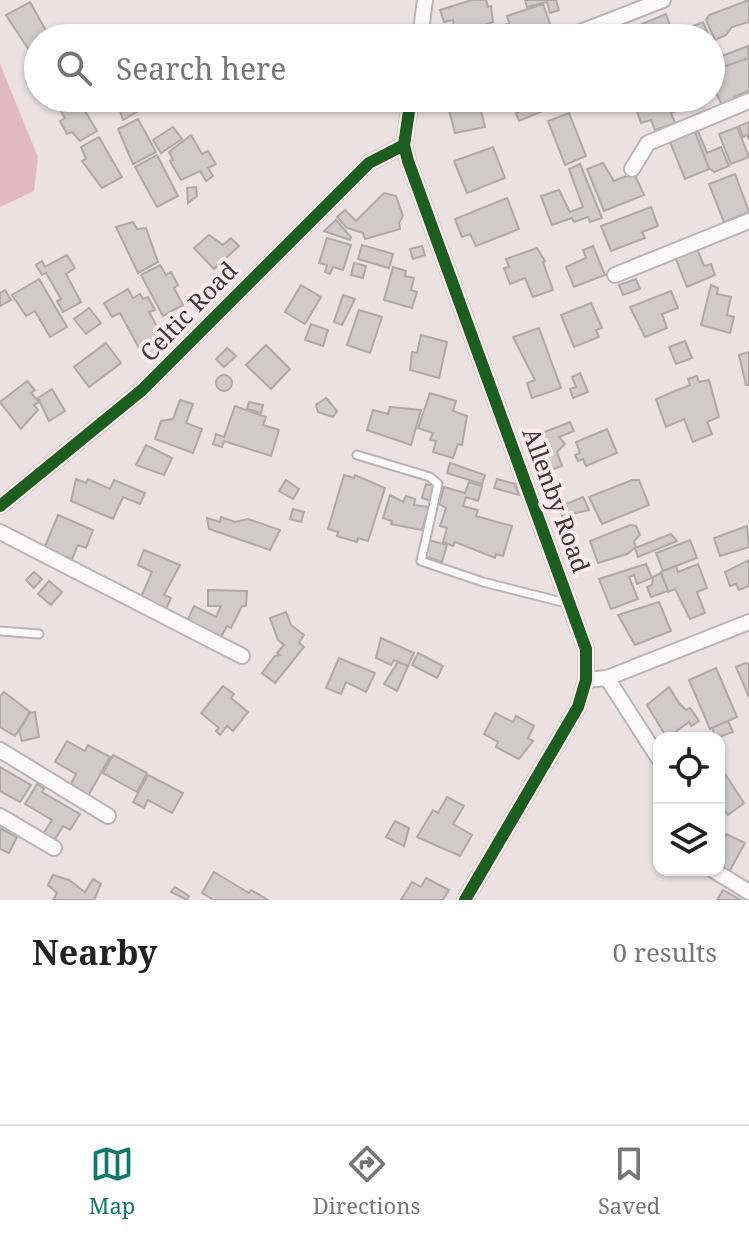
<!DOCTYPE html>
<html lang="en">
<head>
<meta charset="utf-8">
<style>
	body { margin:0; font-family:"Noto Serif",serif; background:#f2f2f2; color:#222 }
	.controls { position:absolute; right:24px; bottom:24px; display:grid; overflow:hidden; border-radius:16px; box-shadow:0 2px 6px #0004 }
	.controls button { width:72px; height:72px; display:grid; place-items:center; padding:0; border:0; border-bottom:2px solid #e0e0e0; background:#fff; color:#222; font:40px sans-serif }
	.list { margin:0; padding:0; list-style:none }
	h2 { display:flex; justify-content:space-between; align-items:center; height:104px; margin:0; padding:0 32px; font-size:34px }
	h2 small { font-size:26px; font-weight:400; color:#767676 }
	.icon { flex:none; width:44px; height:44px; fill:none; stroke:currentColor; stroke-width:2; stroke-linecap:round; stroke-linejoin:round }
	.map { position:relative; flex:none; width:749px; height:900px; overflow:hidden }
	.search { position:absolute; background:#fff; box-shadow:0 2px 6px #0004; left:24px; right:24px; top:24px; height:88px; display:flex; align-items:center; gap:20px; box-sizing:border-box; padding:0 28px; border-radius:44px; color:#767676; font-size:30px }
	.sheet { height:224px; background:#fff }
	nav { display:flex; justify-content:space-around; align-items:center; box-sizing:border-box; height:112px; border-top:2px solid #e0e0e0; background:#fff; font-size:22px; color:#767676 }
	nav a { display:grid; justify-items:center; gap:4px }
	nav .on { color:#0f766e }
	.map>svg:first-child { display:block }
	.forest { fill:#e2b9c0 }
	.building { fill:#d1c9ca; stroke:#b0a7a9; stroke-width:2 }
	.lines { fill:none; stroke-linecap:round; stroke-linejoin:round }
	.service-casing { stroke:#bbb3b5; stroke-width:11 }
	.minor-casing { stroke:#bbb3b5; stroke-width:18 }
	.service { stroke:#fcfafb; stroke-width:7 }
	.minor { stroke:#fcfafb; stroke-width:14 }
	.cycleway-casing { stroke:#fce9ec; stroke-width:17 }
	.cycleway { stroke:#1b5e20; stroke-width:12 }
	.labels { text-anchor:middle; dominant-baseline:central; stroke-width:8; stroke-linejoin:round; paint-order:stroke }
	.street-label { font-size:24px; fill:#3e3638; stroke:#fce9ec }
</style>
</head>
<body>
<div class="map">
<svg width="749" height="900" viewBox="0 0 749 900">
	<rect width="100%" height="100%" fill="#ebe0e2"/>
	<path class="forest" d="M0,64L38,157L34,191L0,207Z"/>
	<g class="building">
		<path d="M472,0H486L488,7L491,6L493,22L481,26L485,36L455,38L453,20L444,22L440,10Z"/>
		<path d="M525,0H556L559,10L550,13L547,2L527,7Z"/>
		<path d="M749,0V22L732,27L726,35L715,40L706,20L709,15Z"/>
		<path d="M30,2L50,38H38V45L29,50L6,15Z"/>
		<path d="M543,4L552,29L533,36L514,38L507,16Z"/>
		<path d="M666,14L673,34L703,22L710,38H648L642,24Z"/>
		<path d="M508,24L512,38H498V26Z"/>
		<path d="M748,46L749,58L718,70L714,59Z"/>
		<path d="M749,58V91L734,97L736,102L723,107L713,87L716,85L711,71Z"/>
		<path d="M62,98H77L97,131L80,141L72,132L67,134L60,121L65,118L55,102Z"/>
		<path d="M116,98H129L137,112L123,120Z"/>
		<path d="M449,98L451,103L435,109L431,99Z"/>
		<path d="M638,98H678L682,109L671,113L675,123L655,130L651,120L641,123L633,100Z"/>
		<path d="M475,99L479,103L485,127L455,133L448,106Z"/>
		<path d="M541,102L545,110L519,121L516,113Z"/>
		<path d="M569,113L586,156L565,165L548,121Z"/>
		<path d="M138,119L156,152L133,164L118,129Z"/>
		<path d="M749,122V140L747,135L743,137L739,126Z"/>
		<path d="M173,127L182,139L161,153L153,140Z"/>
		<path d="M737,127L749,157L731,164L719,134Z"/>
		<path d="M698,131L707,153L721,147L729,166L714,172L709,168L695,133Z"/>
		<path d="M695,132L709,169L685,179L670,142Z"/>
		<path d="M191,135L202,154L208,151L216,164L208,168L213,176L206,181L200,171L181,180L170,161L173,160L169,152Z"/>
		<path d="M99,137L122,177L102,188L82,161L86,159L81,147Z"/>
		<path d="M493,147L505,178L467,193L454,161Z"/>
		<path d="M157,155L178,196L157,207L135,167Z"/>
		<path d="M603,163L614,181L634,173L644,195L604,211L587,169Z"/>
		<path d="M580,164L602,218L590,222L588,217L574,222L572,218L552,225L541,196L559,190L570,212L583,207L569,169Z"/>
		<path d="M735,174L749,212L724,222L709,184Z"/>
		<path d="M196,187L197,196L188,203L187,188Z"/>
		<path d="M384,193L396,196L403,216L399,223L400,229L365,239L363,233L347,228L337,217L345,210L356,221Z"/>
		<path d="M507,198L519,229L476,246L470,234L462,237L455,219Z"/>
		<path d="M651,207L658,226L642,232L645,238L611,251L601,226Z"/>
		<path d="M336,220L351,237L350,240L324,231Z"/>
		<path d="M133,222L137,229L146,228L158,262L138,273L116,227Z"/>
		<path d="M209,235L223,245L231,238L239,246L214,269L194,248Z"/>
		<path d="M327,238L351,245L343,270L333,267L330,274L325,272L327,265L319,263Z"/>
		<path d="M362,245L393,254L389,268L358,259Z"/>
		<path d="M422,246L425,255L413,259L410,249Z"/>
		<path d="M593,246L605,275L574,287L566,267L586,258L583,250Z"/>
		<path d="M537,248L545,261L543,262L553,290L533,297L525,278L510,284L504,268L509,267L506,259Z"/>
		<path d="M697,249L704,266L711,264L715,275L687,287L675,257Z"/>
		<path d="M67,255L75,268L66,274L81,302L63,312L57,301L61,299L46,273L42,275L36,265L42,261L45,267Z"/>
		<path d="M354,263L366,266L363,278L351,275Z"/>
		<path d="M160,265L166,275L171,272L178,285L174,288L183,305L163,316L141,275Z"/>
		<path d="M393,267L406,271L405,276L414,278L411,290L417,292L412,308L384,300Z"/>
		<path d="M39,279L67,327L50,337L35,311L26,316L12,295Z"/>
		<path d="M636,279L640,289L623,295L619,285Z"/>
		<path d="M301,285L321,297L305,324L285,312Z"/>
		<path d="M711,285L718,288L717,294L731,297L727,315L734,317L730,333L701,325Z"/>
		<path d="M128,289L133,298L140,294L143,299L148,297L155,310L149,312L164,339L165,348L149,357L145,350L141,352L120,313L112,317L104,303Z"/>
		<path d="M5,290L11,300L0,306V293Z"/>
		<path d="M671,291L678,308L662,314L667,328L645,337L630,307Z"/>
		<path d="M343,295L355,299L342,325L334,322Z"/>
		<path d="M591,303L602,328L596,330L599,337L574,347L561,315Z"/>
		<path d="M89,308L101,323L86,334L74,319Z"/>
		<path d="M359,310L382,317L370,353L347,345Z"/>
		<path d="M311,324L328,330L323,346L305,340Z"/>
		<path d="M539,328L561,388L532,398L527,383L535,380L513,337Z"/>
		<path d="M421,335L447,342L439,378L410,370L412,352L417,353Z"/>
		<path d="M685,341L692,358L676,364L669,347Z"/>
		<path d="M106,343L121,363L89,387L74,367Z"/>
		<path d="M266,345L290,369L271,389L246,365Z"/>
		<path d="M227,348L236,356L224,367L216,359Z"/>
		<path d="M749,352V385H746L739,355Z"/>
		<path d="M580,373L588,392L573,398L570,389L576,387L572,377Z"/>
		<circle cx="224" cy="383" r="8"/>
		<path d="M697,376L699,382L709,380L719,417L707,422L712,434L693,442L684,419L666,427L656,399L690,385L688,379Z"/>
		<path d="M27,381L35,390L31,393L39,402L34,405L38,410L21,429L0,402Z"/>
		<path d="M52,389L65,411L49,421L38,398Z"/>
		<path d="M430,393L456,401L453,411L467,416L462,445L458,444L453,458L433,452L436,441L430,440L433,433L418,428Z"/>
		<path d="M326,398L337,411L333,417L318,412L316,405Z"/>
		<path d="M180,400L193,404L186,423L202,429L193,453L155,439L161,421L173,419Z"/>
		<path d="M249,402L263,405L261,413L247,409Z"/>
		<path d="M235,406L266,417L263,425L279,430L271,456L224,441L222,447L213,444L216,434L224,437Z"/>
		<path d="M390,407L421,410L411,445L367,430L373,410L388,414Z"/>
		<path d="M570,422L574,431L559,437L565,444L557,452L562,466L548,471L532,437Z"/>
		<path d="M607,429L617,453L586,466L583,459L578,461L575,455L580,453L576,442Z"/>
		<path d="M146,445L172,458L164,475L136,465Z"/>
		<path d="M450,463L485,475L482,484L447,473Z"/>
		<path d="M344,475L354,478L355,475L385,488L368,541L358,538L357,542L337,536L338,532L328,529Z"/>
		<path d="M76,479L86,483L88,479L110,489L114,480L145,493L140,504L123,497L113,519L71,501Z"/>
		<path d="M497,479L515,484L519,495L494,488Z"/>
		<path d="M286,480L299,489L293,499L279,491Z"/>
		<path d="M632,480H639L649,505L602,524L589,497Z"/>
		<path d="M469,482L482,486L478,501L466,497L463,506L478,510L476,516L512,526L503,556L496,554L495,558L455,542L453,546L443,542L447,528L440,526L446,508L439,504L444,487L465,493Z"/>
		<path d="M426,484L434,486L431,501L422,498Z"/>
		<path d="M390,495L403,502L406,496L415,499L414,505L429,507L422,530L391,524L392,521L383,518Z"/>
		<path d="M583,497L589,510L562,516L559,507Z"/>
		<path d="M293,509L304,512L301,522L290,519Z"/>
		<path d="M58,515L93,530L86,548L78,545L72,559L44,549Z"/>
		<path d="M221,517L235,522L248,519L280,530L270,550L209,529L207,518L220,522Z"/>
		<path d="M630,525L636,526L640,535L634,541L636,547L627,554L598,563L590,541Z"/>
		<path d="M747,526L749,547L720,556L714,538Z"/>
		<path d="M671,534L677,541L638,557L635,548Z"/>
		<path d="M429,540L447,545L442,562L424,556Z"/>
		<path d="M690,540L697,558L663,571L656,553Z"/>
		<path d="M144,550L180,565L164,595L171,598L164,613L140,599L152,572L138,565Z"/>
		<path d="M749,560V586L739,590L736,584L730,586L725,572Z"/>
		<path d="M646,564L652,578L637,584L634,575L629,577L638,599L611,609L599,579Z"/>
		<path d="M698,564L707,588L697,592L705,613L690,619L675,589L668,592L661,572L676,566L678,572Z"/>
		<path d="M34,572L42,579L34,588L26,580Z"/>
		<path d="M661,573L668,591L651,597L647,587L652,585L653,577Z"/>
		<path d="M49,581L62,592L51,605L38,594Z"/>
		<path d="M208,590L247,591L246,606H242L231,628L227,626L220,639L188,619L194,606L216,617L221,606H208Z"/>
		<path d="M659,602L671,631L635,645L618,615Z"/>
		<path d="M286,612L291,625L304,635L299,643L304,647L275,683L262,673L275,656L280,655L277,653L284,645L278,640L270,618Z"/>
		<path d="M381,638L414,653L408,666L394,660L391,665L376,658Z"/>
		<path d="M418,653L443,666L437,678L412,665Z"/>
		<path d="M339,658L375,673L366,692L346,682L341,694L326,688Z"/>
		<path d="M398,662L408,666L397,691L384,684Z"/>
		<path d="M745,663L749,664V697L736,667Z"/>
		<path d="M716,668L737,717L710,729L689,680Z"/>
		<path d="M223,686L234,694L231,698L248,712L233,731L227,726L220,735L216,731L219,728L201,713Z"/>
		<path d="M669,687L679,703L686,710L690,708L699,721L691,726L689,722L667,738L647,705Z"/>
		<path d="M4,692L30,712L15,736L0,727V696Z"/>
		<path d="M35,712L39,737L22,741L19,731L30,713Z"/>
		<path d="M495,713L513,722L516,716L534,726L528,738L533,741L519,759L496,747L498,742L484,734Z"/>
		<path d="M728,721L733,732L716,738L712,728Z"/>
		<path d="M67,741L85,751L88,745L110,757L88,796L70,786L76,774L55,762Z"/>
		<path d="M113,755L147,773L137,792L103,773Z"/>
		<path d="M0,767L31,785L20,802L0,791Z"/>
		<path d="M721,768L744,803L728,815L719,803Z"/>
		<path d="M148,775L183,793L172,813L148,800L144,808L133,802Z"/>
		<path d="M37,784L44,788L42,792L80,814L70,830L63,826L54,841L43,834L52,820L25,804Z"/>
		<path d="M447,797L464,806L453,824L472,835L460,856L417,837L433,810L438,813Z"/>
		<path d="M395,821L409,828L404,846L386,837Z"/>
		<path d="M0,828L17,837L9,853L0,849Z"/>
		<path d="M726,834L745,843L728,874L719,870V849Z"/>
		<path d="M214,872L249,893L251,890L268,900H214L202,893Z"/>
		<path d="M53,875L69,880L85,892L93,879L101,884L94,900H53L57,893L48,885Z"/>
		<path d="M426,878L449,890L443,900H401L412,882L421,887Z"/>
		<path d="M175,887L189,896L187,900L171,892Z"/>
		<path d="M723,890L741,900H717Z"/>
	</g>
	<g class="lines">
		<defs>
			<g id="service">
				<path d="M357,455L430,477L438,484L421,561L483,582L570,604"/>
				<path d="M0,631L39,634"/>
			</g>
			<g id="minor">
				<path d="M420,38L425,0"/>
				<path d="M565,38L663,0"/>
				<path d="M411,98L404,145L408,161L586,649V680L578,707L465,900"/>
				<path d="M632,169L648,143L749,101"/>
				<path d="M615,275L749,221"/>
				<path d="M0,506L142,390L369,163L404,145"/>
				<path d="M0,532L242,656"/>
				<path d="M607,678L659,759"/>
				<path d="M586,680L607,678L749,622"/>
				<path d="M0,750L108,816"/>
				<path d="M0,816L54,848"/>
				<path d="M713,870L749,892"/>
			</g>
		</defs>
		<use href="#service" class="service-casing"/>
		<use href="#minor" class="minor-casing"/>
		<use href="#service" class="service"/>
		<use href="#minor" class="minor"/>
		<defs>
			<g id="cycleway">
				<path d="M411,98L404,145L408,161L586,649V680L578,707L465,900"/>
				<path d="M0,506L142,390L369,163L404,145"/>
			</g>
		</defs>
		<use href="#cycleway" class="cycleway-casing"/>
		<use href="#cycleway" class="cycleway"/>
	</g>
	<g class="labels">
		<g class="street-label">
			<text transform="translate(188 311) rotate(-46)">Celtic Road</text>
			<text transform="translate(557 500) rotate(70)">Allenby Road</text>
		</g>
	</g>
</svg>
<div class="controls">
<button><svg class="icon" aria-label="locate" viewBox="0 0 24 24"><circle cx="12" cy="12" r="6"/><path d="M12 2v4M12 18v4M2 12h4M18 12h4"/></svg></button>
<button><svg class="icon" aria-label="layers" viewBox="0 0 24 24"><path d="M12 4l9 5-9 5-9-5zM3 14l9 5 9-5"/></svg></button>
</div>
<div class="search"><svg class="icon" aria-label="search" viewBox="0 0 24 24"><circle cx="10" cy="10" r="6"/><path d="M15 15l6 6"/></svg>Search here</div>
</div>
<section class="sheet">
<h2>Nearby<small>0 results</small></h2>
<ul class="list">
</ul>
</section>
<nav>
<a class="on"><svg class="icon" aria-label="map" viewBox="0 0 24 24"><path d="M3 6l6-2 6 2 6-2v14l-6 2-6-2-6 2zM9 4v14M15 6v14"/></svg>Map</a>
<a><svg class="icon" aria-label="directions" viewBox="0 0 24 24"><path d="M12 3l9 9-9 9-9-9zM9 14v-3h6M13 9l2 2-2 2"/></svg>Directions</a>
<a><svg class="icon" aria-label="saved" viewBox="0 0 24 24"><path d="M7 4h10v16l-5-4-5 4z"/></svg>Saved</a>
</nav>
</body>
</html>
